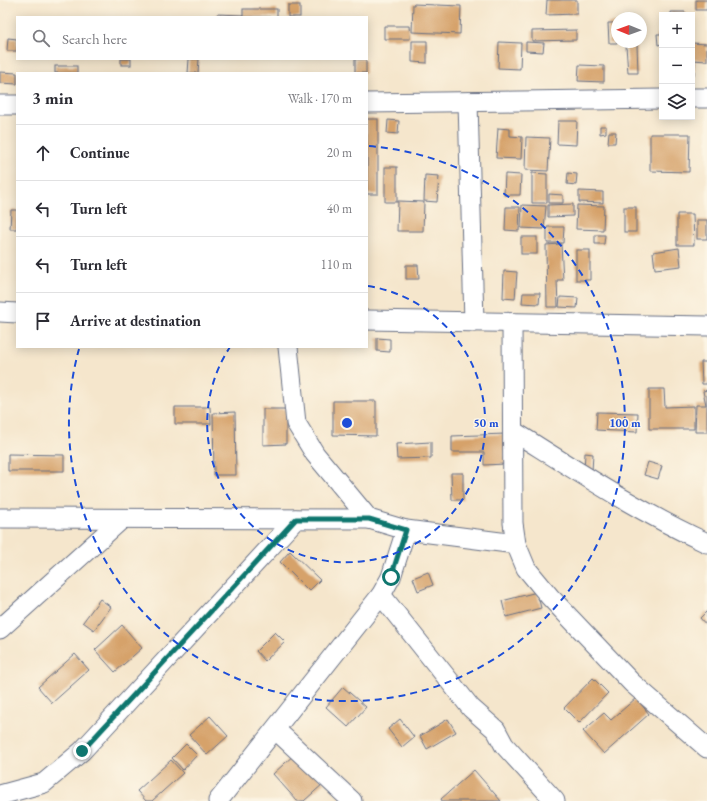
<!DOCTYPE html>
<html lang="en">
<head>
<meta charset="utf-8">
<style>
	body { margin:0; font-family:"EB Garamond",serif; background:#f7f7f7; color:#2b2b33 }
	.controls { position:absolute; right:12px; top:12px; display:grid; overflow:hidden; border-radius:0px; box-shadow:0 2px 10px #0003 }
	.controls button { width:36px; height:36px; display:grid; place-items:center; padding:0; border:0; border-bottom:1px solid #e1e1e2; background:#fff; color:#2b2b33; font:20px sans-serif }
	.compass { position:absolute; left:611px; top:12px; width:36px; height:36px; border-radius:50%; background:#fff; box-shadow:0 2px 10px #0003; rotate:271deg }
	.stop { position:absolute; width:12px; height:12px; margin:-9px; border:3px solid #0f766e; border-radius:50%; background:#fff }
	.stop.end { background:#0f766e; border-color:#fff; box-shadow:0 1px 4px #0008 }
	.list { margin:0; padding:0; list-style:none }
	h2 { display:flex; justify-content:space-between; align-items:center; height:52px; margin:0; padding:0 16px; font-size:17px }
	h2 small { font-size:13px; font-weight:400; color:#7c7c81 }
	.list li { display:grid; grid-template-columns:26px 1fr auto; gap:12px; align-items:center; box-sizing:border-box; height:56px; padding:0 16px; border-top:1px solid #e1e1e2 }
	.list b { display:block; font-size:15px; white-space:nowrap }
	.list em { font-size:13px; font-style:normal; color:#7c7c81 }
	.icon { flex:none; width:22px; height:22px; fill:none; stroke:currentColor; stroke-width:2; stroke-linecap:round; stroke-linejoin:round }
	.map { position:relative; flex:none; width:707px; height:801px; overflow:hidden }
	.search { position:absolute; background:#fff; box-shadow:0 2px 10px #0003; left:16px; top:16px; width:352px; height:44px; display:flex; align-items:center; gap:10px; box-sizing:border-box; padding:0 14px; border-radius:0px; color:#7c7c81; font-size:15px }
	.panel { position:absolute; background:#fff; box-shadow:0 2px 10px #0003; left:16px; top:72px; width:352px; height:276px; border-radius:0px }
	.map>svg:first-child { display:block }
	.building { fill:#d6a26b }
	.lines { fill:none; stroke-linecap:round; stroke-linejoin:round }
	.minor-casing { stroke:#676f84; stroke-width:21 }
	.minor { stroke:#fff; stroke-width:19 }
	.route { stroke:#0f766e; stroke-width:5 }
	.ring { fill:none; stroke:#1d4ed8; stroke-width:2; stroke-dasharray:7 5 }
	.centre { fill:#1d4ed8; stroke:#fcf5e5; stroke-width:2 }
	.ring-label { font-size:12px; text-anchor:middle; font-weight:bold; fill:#1d4ed8; stroke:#fcf5e5; stroke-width:3; stroke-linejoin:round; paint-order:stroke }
</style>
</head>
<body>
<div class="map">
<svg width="707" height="801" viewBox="0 0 707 801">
	<rect width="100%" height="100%" fill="#fcf5e5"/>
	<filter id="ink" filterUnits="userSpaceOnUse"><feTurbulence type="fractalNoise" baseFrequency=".025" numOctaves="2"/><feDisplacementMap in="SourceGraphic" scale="8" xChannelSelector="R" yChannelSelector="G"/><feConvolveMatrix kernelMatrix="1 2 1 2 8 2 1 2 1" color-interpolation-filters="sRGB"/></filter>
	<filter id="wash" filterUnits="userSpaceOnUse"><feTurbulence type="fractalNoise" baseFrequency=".012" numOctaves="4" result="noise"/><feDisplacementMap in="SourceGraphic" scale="16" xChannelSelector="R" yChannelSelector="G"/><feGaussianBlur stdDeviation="0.9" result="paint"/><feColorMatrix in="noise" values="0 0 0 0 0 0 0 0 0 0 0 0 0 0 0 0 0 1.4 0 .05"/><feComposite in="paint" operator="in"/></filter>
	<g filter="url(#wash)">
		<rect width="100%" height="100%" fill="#f5e6cc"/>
		<g id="blocks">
			<g class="building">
				<path d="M547,0H577V14L546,15Z"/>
				<rect x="696" y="0" width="11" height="10"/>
				<path d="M413,4L461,6L460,34L412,32Z"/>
				<rect x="288" y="5" width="12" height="12"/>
				<rect x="243" y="9" width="34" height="8"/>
				<path d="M671,12H685L686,15H671Z"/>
				<path d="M217,14L242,15V17H217Z"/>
				<path d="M608,23H617V43H609Z"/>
				<path d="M384,26H409L410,39H384Z"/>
				<path d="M576,30V40L532,41V31Z"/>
				<path d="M657,34H662V44L658,45Z"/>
				<path d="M8,38L17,39V51H7Z"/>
				<path d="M412,41H427V63L412,62Z"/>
				<path d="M499,42L521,43L520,69L498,68Z"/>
				<path d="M526,42L544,43L543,52L526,51Z"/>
				<path d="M692,43L707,44V61L692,60Z"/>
				<path d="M637,45L638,73H628L626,46Z"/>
				<rect x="121" y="59" width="10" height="6"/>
				<path d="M189,59H199L198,73H188Z"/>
				<rect x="355" y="59" width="11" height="14"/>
				<path d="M692,61L695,62L694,76H692Z"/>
				<path d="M579,65L604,66V82L578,81Z"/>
				<rect x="55" y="66" width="22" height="7"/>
				<path d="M0,72L17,73V84L0,83Z"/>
				<rect x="367" y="119" width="11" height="75"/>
				<path d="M388,120L399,121L398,134L387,133Z"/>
				<path d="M558,121H577L576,145L557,144Z"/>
				<path d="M600,126H606V133L600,134Z"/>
				<path d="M498,128L510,129V136L522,137L521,159L496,158Z"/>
				<path d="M609,132H616L615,143H608Z"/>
				<path d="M650,134H690L689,172L650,171Z"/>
				<path d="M526,137L550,138L548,171L525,170Z"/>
				<rect x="385" y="167" width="12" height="35"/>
				<path d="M532,173L547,174V203H532Z"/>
				<path d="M568,173L577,174L576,185L567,184Z"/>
				<path d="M505,174L521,175L520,195H504Z"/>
				<path d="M425,175L439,176L437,202L424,201Z"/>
				<path d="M579,191L603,192V203L579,202Z"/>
				<path d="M549,194L563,195V203H549Z"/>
				<path d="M398,201L424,202L423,231H397Z"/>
				<path d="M573,204V216L548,217V205Z"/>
				<path d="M522,205L546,206L544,229L521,228Z"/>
				<path d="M577,205L604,206L603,230L576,229Z"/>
				<path d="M506,207H520L519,231L505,230Z"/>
				<rect x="624" y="207" width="12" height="25"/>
				<path d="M11,210H17V229H10Z"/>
				<path d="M677,214H693L694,245H677Z"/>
				<rect x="697" y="220" width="10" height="19"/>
				<path d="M547,227H564L563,243H547Z"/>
				<path d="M595,235H605L604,244H595Z"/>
				<rect x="521" y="237" width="16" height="17"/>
				<path d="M561,244L563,280H557L558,307H547L546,245Z"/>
				<path d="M679,248L681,266L655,269L653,252Z"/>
				<rect x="576" y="250" width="14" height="30"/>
				<path d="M406,265H418L419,279H406Z"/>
				<path d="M504,271L517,272L515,299L503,298Z"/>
				<path d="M523,293H540L539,304L522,303Z"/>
				<path d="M560,297L578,298L577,308L559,307Z"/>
				<path d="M377,338L390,339V352L377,351Z"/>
				<path d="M701,362H707V384H702Z"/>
				<path d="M649,389H664L665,407L694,406V429H649Z"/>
				<path d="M707,390V432H695L696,405H706L703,391Z"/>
				<path d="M333,401H376V436L333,435Z"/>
				<path d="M175,407H210L211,424H175Z"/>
				<path d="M263,409H286V444L263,445Z"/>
				<path d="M235,412L236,475H214L213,413Z"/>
				<path d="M597,412L638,413L637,432L596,430Z"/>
				<path d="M505,434V464L484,465V452H452V436Z"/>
				<path d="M431,442V458L397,459L396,444Z"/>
				<path d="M585,453L593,454L592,471H584Z"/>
				<path d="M8,454L64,455V471H8Z"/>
				<path d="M648,462L662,466L658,479L644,475Z"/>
				<path d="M451,473H463V500H452Z"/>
				<path d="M290,551L320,580L309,591L280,562Z"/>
				<path d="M428,572L433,585L418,591L413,578Z"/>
				<path d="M537,592L541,608L506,617L502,601Z"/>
				<path d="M100,599L111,607L94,630L83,622Z"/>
				<path d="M707,611V626L700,618Z"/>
				<path d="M122,625L142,648L115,672L95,650Z"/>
				<path d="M275,632L285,642L265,661L256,651Z"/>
				<path d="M75,654L89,670L52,703L38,687Z"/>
				<path d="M593,678L608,693L579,723L564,708Z"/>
				<path d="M343,687L366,707L348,727L326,707Z"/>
				<path d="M636,698L649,714L604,754L583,731L604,713L611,720Z"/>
				<path d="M210,716L228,736L207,755L189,735Z"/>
				<path d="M400,719L414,737L402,747L388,729Z"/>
				<path d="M448,719L456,732L427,749L420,736Z"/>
				<path d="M186,744L197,755L183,770L172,758Z"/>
				<path d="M296,753L324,783L304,801H297L273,774Z"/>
				<path d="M171,760L183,773L152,801H146L137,791Z"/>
				<path d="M474,770L501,801H442L441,799Z"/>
			</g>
		</g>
	</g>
	<g filter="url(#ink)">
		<use href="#blocks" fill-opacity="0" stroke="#676f84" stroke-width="1"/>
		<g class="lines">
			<defs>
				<g id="minor">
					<path d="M692,98H707"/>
					<path d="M468,102L474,322"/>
					<path d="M367,103L662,99"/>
					<path d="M0,105H17"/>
					<path d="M0,312L17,313"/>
					<path d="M367,320L707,326"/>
					<path d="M512,323L513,523L516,544L526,568L550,597L632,683L707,748"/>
					<path d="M288,347L296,423L315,454L369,519"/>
					<path d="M513,431C577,471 639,512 707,543"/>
					<path d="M0,518L369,519L406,530L516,544"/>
					<path d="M381,595L471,708L496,730L504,745L555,801"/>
					<path d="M0,629L122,519"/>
					<path d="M276,730L352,801"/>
					<path d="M0,795L44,783L82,751L296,519"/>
					<path d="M218,801L381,595L391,577L406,530"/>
				</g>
			</defs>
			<use href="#minor" class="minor-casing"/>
			<use href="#minor" class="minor"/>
		</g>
	</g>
	<g class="lines" filter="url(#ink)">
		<path class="route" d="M82,751L296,519H369L406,530L391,577"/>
	</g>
	<g class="ring">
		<path d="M368 286A139 139 0 1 1 230 347"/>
		<path d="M369 146A278 278 0 1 1 79 349"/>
	</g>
	<circle cx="347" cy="423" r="6" class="centre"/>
	<g class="ring-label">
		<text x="486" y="427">50 m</text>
		<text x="625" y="427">100 m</text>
	</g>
</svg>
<div class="controls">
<button>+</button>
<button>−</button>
<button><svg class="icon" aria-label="layers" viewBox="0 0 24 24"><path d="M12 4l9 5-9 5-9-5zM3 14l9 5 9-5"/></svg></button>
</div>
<svg class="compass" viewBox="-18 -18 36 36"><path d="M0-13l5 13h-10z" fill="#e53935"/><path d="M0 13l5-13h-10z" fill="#7c7c81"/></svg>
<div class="stop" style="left:391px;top:577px"></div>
<div class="stop end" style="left:82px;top:751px"></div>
<div class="search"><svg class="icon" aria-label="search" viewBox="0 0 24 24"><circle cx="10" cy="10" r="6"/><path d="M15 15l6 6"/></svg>Search here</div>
<section class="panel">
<h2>3 min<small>Walk · 170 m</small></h2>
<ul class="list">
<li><svg class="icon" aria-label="ahead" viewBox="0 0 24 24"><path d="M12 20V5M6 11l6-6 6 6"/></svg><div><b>Continue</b></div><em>20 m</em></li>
<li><svg class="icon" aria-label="left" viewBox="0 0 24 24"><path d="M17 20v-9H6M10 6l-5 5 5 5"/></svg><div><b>Turn left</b></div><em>40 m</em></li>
<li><svg class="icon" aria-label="left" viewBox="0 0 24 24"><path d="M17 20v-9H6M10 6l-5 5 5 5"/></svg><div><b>Turn left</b></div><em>110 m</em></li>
<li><svg class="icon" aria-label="arrive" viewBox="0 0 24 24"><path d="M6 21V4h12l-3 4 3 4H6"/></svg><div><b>Arrive at destination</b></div></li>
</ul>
</section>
</div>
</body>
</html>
